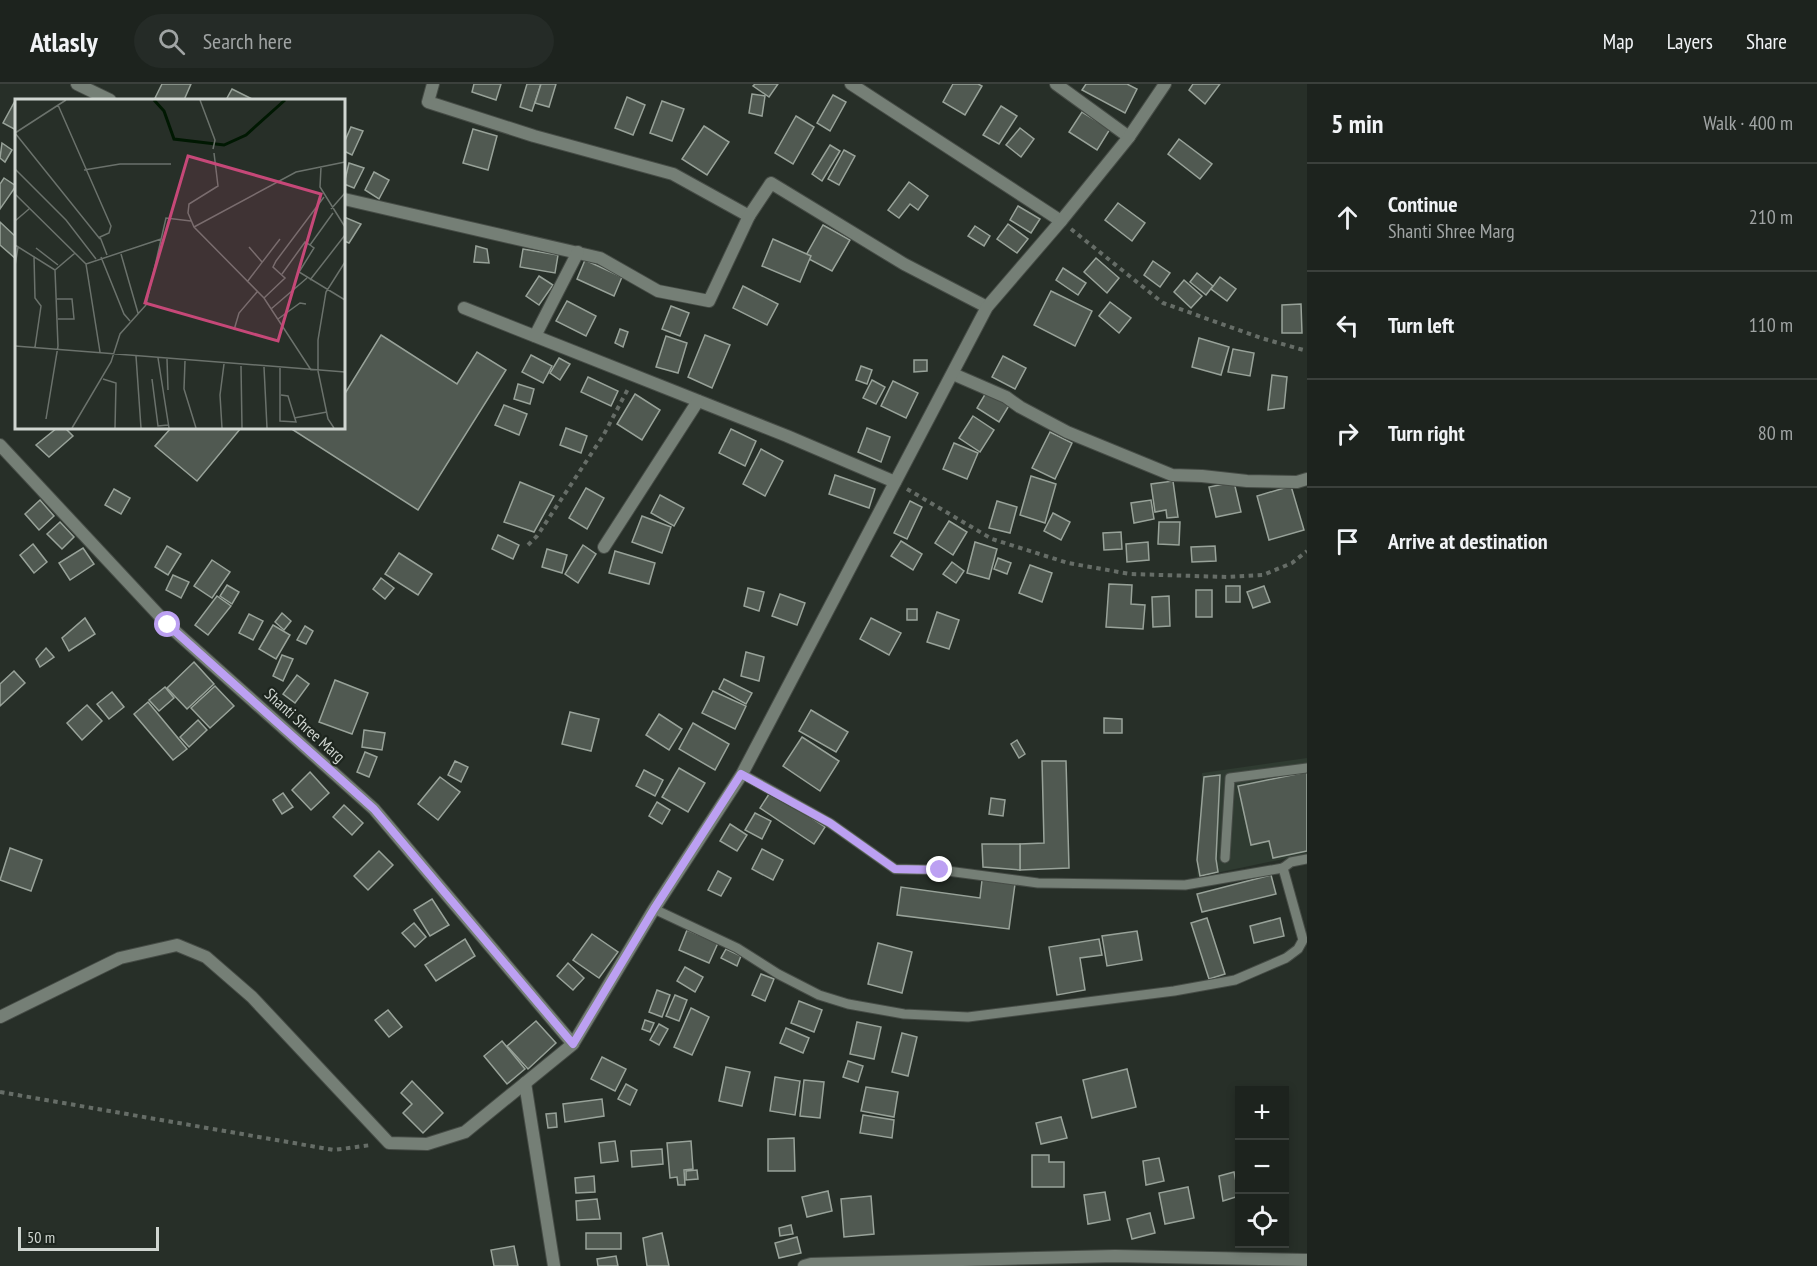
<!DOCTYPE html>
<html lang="en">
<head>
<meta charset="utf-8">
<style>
	body { margin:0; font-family:"PT Sans Narrow",sans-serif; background:#252b27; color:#f1f3f6 }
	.controls { position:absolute; right:18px; bottom:18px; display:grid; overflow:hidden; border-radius:0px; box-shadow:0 3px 9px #0003 }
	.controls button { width:54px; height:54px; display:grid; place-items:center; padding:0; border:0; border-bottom:2px solid #3b403c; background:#1d231e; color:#f1f3f6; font:30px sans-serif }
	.scale { position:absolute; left:18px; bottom:15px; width:141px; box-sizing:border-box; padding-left:6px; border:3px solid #d0d6d1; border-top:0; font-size:16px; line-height:21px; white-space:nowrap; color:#d0d6d1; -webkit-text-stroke:4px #1d251e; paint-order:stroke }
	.stop { position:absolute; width:18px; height:18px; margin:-14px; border:4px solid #bca0f2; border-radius:50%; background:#fff }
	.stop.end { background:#bca0f2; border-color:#fff; box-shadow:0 2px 6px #0008 }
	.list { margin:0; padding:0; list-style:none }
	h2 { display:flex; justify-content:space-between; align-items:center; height:78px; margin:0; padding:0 24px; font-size:26px }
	h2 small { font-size:20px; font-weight:400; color:#a0a4a4 }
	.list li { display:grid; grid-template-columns:39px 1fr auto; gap:18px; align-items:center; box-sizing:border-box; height:108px; padding:0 24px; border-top:2px solid #3b403c }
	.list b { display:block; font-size:22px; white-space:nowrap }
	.list p { margin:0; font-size:20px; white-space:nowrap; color:#a0a4a4 }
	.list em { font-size:20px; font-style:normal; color:#a0a4a4 }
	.icon { flex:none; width:33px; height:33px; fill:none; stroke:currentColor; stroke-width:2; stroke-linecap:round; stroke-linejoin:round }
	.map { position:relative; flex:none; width:1307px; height:1182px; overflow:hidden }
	header { display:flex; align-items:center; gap:36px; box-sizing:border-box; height:84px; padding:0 30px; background:#1d231e; border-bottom:2px solid #3b403c }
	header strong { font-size:28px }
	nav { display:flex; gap:33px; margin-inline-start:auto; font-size:21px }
	.search { width:420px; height:54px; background:#252b27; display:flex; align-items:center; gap:15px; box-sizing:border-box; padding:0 21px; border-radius:33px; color:#a0a4a4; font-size:22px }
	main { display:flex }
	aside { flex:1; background:#1d231e }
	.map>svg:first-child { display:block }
	.built { fill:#2f3b31 }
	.building { fill:#505951; stroke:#98a299; stroke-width:1.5 }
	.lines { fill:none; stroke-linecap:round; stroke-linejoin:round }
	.lane-casing { stroke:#464c46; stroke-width:11 }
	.street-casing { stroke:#464c46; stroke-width:14 }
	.path { stroke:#666d67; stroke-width:4; stroke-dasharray:4.5 4.5; stroke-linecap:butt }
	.lane { stroke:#757f76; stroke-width:9 }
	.street { stroke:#757f76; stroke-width:12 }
	.route { stroke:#bca0f2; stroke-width:8 }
	.labels { text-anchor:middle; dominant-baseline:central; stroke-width:4.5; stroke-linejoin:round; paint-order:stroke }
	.street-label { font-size:16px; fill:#d0d6d1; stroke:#1d251e }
	.inset-river { fill:none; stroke:#001802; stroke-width:3 }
	.inset-road { fill:none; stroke:#6b726c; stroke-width:1.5 }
	.view { fill:#c64878; fill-opacity:0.15; stroke:#c64878; stroke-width:3 }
	.inset-edge { fill:none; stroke:#d0d6d1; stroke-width:3 }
</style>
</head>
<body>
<header>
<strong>Atlasly</strong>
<div class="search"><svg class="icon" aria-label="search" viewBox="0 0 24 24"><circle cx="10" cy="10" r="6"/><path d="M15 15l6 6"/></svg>Search here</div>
<nav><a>Map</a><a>Layers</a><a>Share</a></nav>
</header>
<main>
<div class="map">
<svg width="1307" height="1182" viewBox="0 0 1307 1182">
	<rect width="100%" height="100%" fill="#272f28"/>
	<path class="built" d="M1307,674V770L1197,793L1202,689Z"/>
	<g class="building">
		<path d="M162,0H191L184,16H160L155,14Z"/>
		<path d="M474,0H501L496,16L472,8Z"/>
		<path d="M527,0H541L532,27L520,23Z"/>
		<path d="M541,0H556L549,23L535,19Z"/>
		<path d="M755,0H778L769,13L753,2Z"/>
		<path d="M953,0H978L982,2L965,31L943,18Z"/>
		<path d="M1086,0H1127L1137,5L1125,29L1082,6Z"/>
		<path d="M1193,0H1220L1205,20L1189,6Z"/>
		<path d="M232,5L254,16H226Z"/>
		<path d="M752,10L765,12L762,32L749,29Z"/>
		<path d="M833,11L846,18L830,47L817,39Z"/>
		<path d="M627,13L645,21L633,51L615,44Z"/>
		<path d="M15,17L16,18V46L3,39Z"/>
		<path d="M662,17L684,25L672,57L650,49Z"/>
		<path d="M1001,22L1017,32L999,60L983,51Z"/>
		<path d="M1082,28L1110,45L1097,66L1069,48Z"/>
		<path d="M796,32L814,43L793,80L775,69Z"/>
		<path d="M704,42L729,58L707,91L682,75Z"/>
		<path d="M351,43L363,47L352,71L344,67V59Z"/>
		<path d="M1020,44L1034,55L1021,73L1006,61Z"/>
		<path d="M473,45L497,52L488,86L463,79Z"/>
		<path d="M1179,55L1212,80L1200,95L1168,70Z"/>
		<path d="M2,59L12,66L5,78L0,74Z"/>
		<path d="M830,61L840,67L822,97L812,90Z"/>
		<path d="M844,66L855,72L839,101L828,95Z"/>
		<path d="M349,79L364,84L354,104L344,100Z"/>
		<path d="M374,88L389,96L379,115L365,106Z"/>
		<path d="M4,94L16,102L0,125V100Z"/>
		<path d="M909,98L928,112L918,126L910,120L899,134L888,126Z"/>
		<path d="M1118,119L1145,139L1132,157L1105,136Z"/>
		<path d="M1018,122L1040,135L1031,149L1010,136Z"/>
		<path d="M344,133L361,140L349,159L344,157Z"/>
		<path d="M0,138L16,153V175L0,161Z"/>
		<path d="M1008,140L1028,155L1017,169L997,155Z"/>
		<path d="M823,141L850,156L832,187L805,173Z"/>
		<path d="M975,142L990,152L984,162L968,152Z"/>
		<path d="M773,155L811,172L800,198L762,182Z"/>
		<path d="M476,162L487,165L489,179L474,178Z"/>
		<path d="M523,165L558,171L555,189L520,183Z"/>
		<path d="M1096,174L1119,194L1107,209L1084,188Z"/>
		<path d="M585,176L622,193L614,212L577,195Z"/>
		<path d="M1153,177L1170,189L1160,203L1144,191Z"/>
		<path d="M1063,184L1086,199L1078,211L1056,196Z"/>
		<path d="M1197,189L1213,202L1206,211L1190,198Z"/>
		<path d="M539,192L553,201L539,221L526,212Z"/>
		<path d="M1220,193L1236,205L1227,217L1211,205Z"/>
		<path d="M1184,196L1202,212L1191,224L1174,208Z"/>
		<path d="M743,202L778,220L767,241L733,224Z"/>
		<path d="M1051,207L1092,227L1075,262L1034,241Z"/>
		<path d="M567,217L596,232L586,252L556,237Z"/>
		<path d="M1110,218L1131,234L1119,249L1099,232Z"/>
		<path d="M1301,220L1302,249H1282V221Z"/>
		<path d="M671,222L689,229L680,252L662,245Z"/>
		<path d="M620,245L628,248L623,263L615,259Z"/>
		<path d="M381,251L457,300L477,268L506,286L418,426L290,344H344V311Z"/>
		<path d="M705,251L730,261L712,304L688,293Z"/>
		<path d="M666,252L687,259L678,289L656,283Z"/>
		<path d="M1199,254L1229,263L1221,291L1192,283Z"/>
		<path d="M1233,265L1254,269L1250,292L1228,288Z"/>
		<path d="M531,271L552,282L543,299L522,288Z"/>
		<path d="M1003,272L1026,284L1015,305L992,293Z"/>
		<path d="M559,274L570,280L560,296L550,289Z"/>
		<path d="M914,276H927V287L914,288Z"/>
		<path d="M861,282L872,286L867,300L856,296Z"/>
		<path d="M1272,291L1287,293L1284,324L1268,326Z"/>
		<path d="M588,293L618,307L611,322L581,308Z"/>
		<path d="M872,296L885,303L876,320L863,314Z"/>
		<path d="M893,297L918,309L906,334L881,322Z"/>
		<path d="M518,300L534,305L530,320L514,315Z"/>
		<path d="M987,307L1010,320L999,338L977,324Z"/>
		<path d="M635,310L660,326L642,356L617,340Z"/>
		<path d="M504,321L527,330L519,351L495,341Z"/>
		<path d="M973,332L994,346L980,368L959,354Z"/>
		<path d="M57,344H65L73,352L49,373L36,361Z"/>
		<path d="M171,344H241L197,397L155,362Z"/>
		<path d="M566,344L587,352L581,369L560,361Z"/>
		<path d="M867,344L890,353L881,378L858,368Z"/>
		<path d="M731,345L756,357L745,382L719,369Z"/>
		<path d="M1050,348L1072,359L1055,395L1032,384Z"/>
		<path d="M954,359L978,369L967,395L943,385Z"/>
		<path d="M761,365L783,377L765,412L743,400Z"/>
		<path d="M835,391L875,405L869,424L829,410Z"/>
		<path d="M1031,392L1056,400L1045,439L1020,431Z"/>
		<path d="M1173,397L1178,433L1167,434L1166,426L1155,428L1151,400Z"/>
		<path d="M520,398L554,412L534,448L504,438Z"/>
		<path d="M1234,398L1241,428L1216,433L1209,403Z"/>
		<path d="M1291,402L1304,446L1269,456L1257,412Z"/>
		<path d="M586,404L604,414L587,445L569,434Z"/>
		<path d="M114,405L130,414L121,430L105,421Z"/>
		<path d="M660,411L684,424L674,442L651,429Z"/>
		<path d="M40,416L54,432L39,446L25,430Z"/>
		<path d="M1151,416L1154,435L1134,439L1131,419Z"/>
		<path d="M910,417L922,423L907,455L894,449Z"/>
		<path d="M997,417L1017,423L1010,449L989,444Z"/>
		<path d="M1053,429L1070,438L1061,456L1044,447Z"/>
		<path d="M642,432L671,443L662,469L632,458Z"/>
		<path d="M949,437L967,448L953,471L935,459Z"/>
		<path d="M60,438L74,453L62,465L47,450Z"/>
		<path d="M1159,438H1180L1179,461L1158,460Z"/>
		<path d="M1121,448L1122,465L1104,466L1103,449Z"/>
		<path d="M498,451L519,461L513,475L492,465Z"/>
		<path d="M901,457L922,470L913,486L891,472Z"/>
		<path d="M975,458L997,465L989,495L967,489Z"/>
		<path d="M1148,458L1149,476L1127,478L1126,460Z"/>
		<path d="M33,460L47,478L34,489L20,471Z"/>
		<path d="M583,461L596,470L578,499L565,490Z"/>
		<path d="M167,462L181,470L168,491L155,483Z"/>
		<path d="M1215,462L1216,477L1192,478L1191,463Z"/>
		<path d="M83,464L94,480L70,496L59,479Z"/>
		<path d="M547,465L567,471L562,489L542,483Z"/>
		<path d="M615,467L655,479L649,500L609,489Z"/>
		<path d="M399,469L432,490L418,511L385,490Z"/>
		<path d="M998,474L1011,479L1007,490L994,485Z"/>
		<path d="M212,476L230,488L212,514L194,502Z"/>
		<path d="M952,478L964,487L956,499L943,490Z"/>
		<path d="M1030,481L1052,489L1042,518L1019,509Z"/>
		<path d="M173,491L189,498L181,514L166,506Z"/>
		<path d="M381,494L394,504L385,515L373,505Z"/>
		<path d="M1109,500L1132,501L1131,520L1145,521L1143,545L1106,543Z"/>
		<path d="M227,501L239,508L232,520L220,512Z"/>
		<rect x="1226" y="502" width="14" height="16"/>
		<path d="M1264,502L1270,518L1253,524L1247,508Z"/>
		<path d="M748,504L764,508L759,527L744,522Z"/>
		<rect x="1196" y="506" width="16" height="27"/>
		<path d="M780,510L805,519L797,541L772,532Z"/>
		<path d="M217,512L231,522L208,551L195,541Z"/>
		<path d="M1169,512L1170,542L1153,543L1152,513Z"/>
		<rect x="907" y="525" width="10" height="11"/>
		<path d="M937,528L959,536L949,565L927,558Z"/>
		<path d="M282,529L291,537L284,546L275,538Z"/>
		<path d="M249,530L263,537L253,556L239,549Z"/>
		<path d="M85,534L95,550L69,567L62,554Z"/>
		<path d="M871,534L901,549L889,571L860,555Z"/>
		<path d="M273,541L290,551L276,575L259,565Z"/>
		<path d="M305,542L313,547L306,560L297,556Z"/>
		<path d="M46,564L54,573L40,583L36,575Z"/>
		<path d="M746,568L764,573L759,597L741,592Z"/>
		<path d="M282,571L293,575L283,597L273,592Z"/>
		<path d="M194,578L214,600L187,625L167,604Z"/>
		<path d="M14,587L25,599L0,622V600Z"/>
		<path d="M297,591L309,600L295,619L283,610Z"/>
		<path d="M724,595L752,609L746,620L719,605Z"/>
		<path d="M335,596L368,609L352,650L319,638Z"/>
		<path d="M215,602L234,622L210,644L191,624Z"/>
		<path d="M165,603L174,614L159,627L149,616Z"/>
		<path d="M713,607L746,622L735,645L702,629Z"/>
		<path d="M112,608L124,623L109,635L97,620Z"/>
		<path d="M148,618L187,665L173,676L134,630Z"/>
		<path d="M87,621L102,637L82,656L67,639Z"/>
		<path d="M811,626L848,648L836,668L799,647Z"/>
		<path d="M570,628L599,635L591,667L562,660Z"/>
		<path d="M659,630L682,645L669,666L646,651Z"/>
		<path d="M1104,634L1122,635V649H1104Z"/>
		<path d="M198,636L207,646L189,663L180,653Z"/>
		<path d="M693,639L729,660L715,686L679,665Z"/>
		<path d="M364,646L385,649L382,666L362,663Z"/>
		<path d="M802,653L839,677L820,707L783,682Z"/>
		<path d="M1017,656L1025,670L1019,674L1011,660Z"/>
		<path d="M365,668L377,673L369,693L357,688Z"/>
		<path d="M455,677L468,683L461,698L448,691Z"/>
		<path d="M1042,677H1066L1069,784L1020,786V760L1044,759Z"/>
		<path d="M679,684L705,699L688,728L662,713Z"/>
		<path d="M644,686L663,696L655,712L636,702Z"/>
		<path d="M310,688L329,709L311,726L292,706Z"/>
		<path d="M1307,688V767L1273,774L1269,757L1251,761L1238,702Z"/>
		<path d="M1220,691L1216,775L1218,788L1200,792L1197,776L1204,693Z"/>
		<path d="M440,693L460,708L438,736L418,720Z"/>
		<path d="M771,707L825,743L814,760L760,724Z"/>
		<path d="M283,709L293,723L282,730L273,716Z"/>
		<path d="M991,714L1005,716L1003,732L989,730Z"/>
		<path d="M657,718L670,726L662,740L649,732Z"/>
		<path d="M344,721L363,739L352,751L333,733Z"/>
		<path d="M755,729L771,737L762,755L745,746Z"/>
		<path d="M730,740L747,751L737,767L720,757Z"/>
		<path d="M982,760H1020V786L983,783Z"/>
		<path d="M10,764L42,776L31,807L0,796Z"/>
		<path d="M762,765L783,776L773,796L752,785Z"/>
		<path d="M379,767L393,781L368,806L354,792Z"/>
		<path d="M718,787L731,794L721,812L708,806Z"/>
		<path d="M1271,791L1276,810L1202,828L1197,810Z"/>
		<path d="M982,796L1015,800L1009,845L897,831L901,803L980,814Z"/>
		<path d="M432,815L449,841L430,852L414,826Z"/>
		<path d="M1207,834L1225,890L1209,895L1191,839Z"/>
		<path d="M1280,834L1284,852L1254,859L1250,842Z"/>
		<path d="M414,839L426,853L415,863L402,849Z"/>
		<path d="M687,846L718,859L709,879L679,866Z"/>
		<path d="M1137,847L1142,876L1107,882L1102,852Z"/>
		<path d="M592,850L618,868L599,894L573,876Z"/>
		<path d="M465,855L475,872L436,897L425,881Z"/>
		<path d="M1099,855L1102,871L1080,874L1085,906L1057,911L1049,863Z"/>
		<path d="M878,859L912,868L902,909L868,900Z"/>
		<path d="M726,865L741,872L737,882L721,874Z"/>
		<path d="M568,879L584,894L573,906L557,892Z"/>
		<path d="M685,883L703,893L695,908L677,897Z"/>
		<path d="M761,890L774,895L765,917L752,911Z"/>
		<path d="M657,906L670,911L662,933L649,928Z"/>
		<path d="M675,911L687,916L679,937L666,932Z"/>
		<path d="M799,917L822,926L814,948L791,939Z"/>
		<path d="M691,924L709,933L692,971L674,963Z"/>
		<path d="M388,926L402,943L389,953L375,936Z"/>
		<path d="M645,936L654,939L650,948L642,945Z"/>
		<path d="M536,937L556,959L528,985L507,962Z"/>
		<path d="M857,938L881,943L874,975L850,970Z"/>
		<path d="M659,940L668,945L659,961L650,956Z"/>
		<path d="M786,944L809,954L803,969L780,959Z"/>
		<path d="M902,949L917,953L908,992L892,988Z"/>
		<path d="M502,957L525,985L507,1000L484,972Z"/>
		<path d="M602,973L626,985L615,1007L591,995Z"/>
		<path d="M848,977L863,982L858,998L843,993Z"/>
		<path d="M726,983L750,988L742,1022L719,1017Z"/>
		<path d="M1127,985L1136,1023L1092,1034L1083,996Z"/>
		<path d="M775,993L800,997L795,1031L770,1027Z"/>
		<path d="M804,996L824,998L820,1034L800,1032Z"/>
		<path d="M412,997L443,1029L423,1049L403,1029L412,1020L401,1009Z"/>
		<path d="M626,1000L637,1006L630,1021L618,1015Z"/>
		<path d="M866,1003L898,1008L894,1033L861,1027Z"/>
		<path d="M602,1015L604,1032L565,1038L563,1020Z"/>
		<path d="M556,1029L557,1043L548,1044L546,1030Z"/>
		<path d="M863,1031L894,1036L892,1054L860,1049Z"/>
		<path d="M1061,1033L1067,1054L1041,1060L1036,1039Z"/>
		<path d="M794,1054L795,1087H768V1055Z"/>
		<path d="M615,1057L618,1077L601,1079L599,1059Z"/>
		<path d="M691,1057L693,1085L684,1086L685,1101H678L677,1093L670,1094L667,1059Z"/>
		<path d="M662,1065L663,1080L632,1083L631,1067Z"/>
		<path d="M1032,1071H1049V1078H1064V1103H1032Z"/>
		<path d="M1159,1074L1164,1097L1146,1101L1143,1077Z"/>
		<path d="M697,1086L698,1095L686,1096V1087Z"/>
		<path d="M1234,1088L1239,1112L1223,1117L1219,1092Z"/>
		<path d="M594,1092L595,1108L576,1109L575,1094Z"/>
		<path d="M1188,1103L1194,1134L1165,1140L1159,1109Z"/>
		<path d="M828,1107L832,1127L807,1133L802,1113Z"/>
		<path d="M1105,1108L1110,1136L1088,1140L1084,1111Z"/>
		<path d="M871,1112L874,1150L844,1153L841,1115Z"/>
		<path d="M597,1115L600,1135L577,1136L576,1117Z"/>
		<path d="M1150,1129L1155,1149L1132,1155L1127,1135Z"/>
		<path d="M791,1141L793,1150L780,1152L779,1144Z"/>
		<rect x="586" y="1149" width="35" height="16"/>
		<path d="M662,1149L669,1182H647L643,1154Z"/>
		<path d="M797,1153L801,1169L779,1174L775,1159Z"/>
		<path d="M514,1162L518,1182H494L491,1166Z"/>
		<path d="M616,1172L618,1182H598L597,1175Z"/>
	</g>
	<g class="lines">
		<defs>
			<g id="lane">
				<path d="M742,690L830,739L895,785L940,786L1038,799L1185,801L1283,784"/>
				<path d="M1225,774L1230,694L1307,684"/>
				<path d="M654,825L737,864L778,890L819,911L848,920L904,930L968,933L1174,907L1235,896L1286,874L1298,865L1303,856L1283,784L1291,778L1307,775"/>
			</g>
			<g id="street">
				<path d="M77,0L110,16"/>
				<path d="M433,0L428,18L534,52L673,90L749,132"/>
				<path d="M851,0L1061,137"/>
				<path d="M1056,0L1129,53"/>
				<path d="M344,115L600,174L658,207L709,217L749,132L771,99L904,180L987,223"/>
				<path d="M464,224L787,352L895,398"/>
				<path d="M535,252L578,168"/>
				<path d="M953,290L1006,313L1020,323L1067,348L1172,391L1202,392L1247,397L1297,398L1307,395"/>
				<path d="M0,361L168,541L374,725L573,960"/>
				<path d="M604,463L698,317"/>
				<path d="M0,933L120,874L177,861L206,873L252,913L389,1059L427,1060L465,1048L573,960L654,825L742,690L987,223L1061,137L1129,53L1165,0"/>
				<path d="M525,999L554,1182"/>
				<path d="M804,1182L811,1180L1115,1172L1307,1176"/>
			</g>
		</defs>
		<use href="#lane" class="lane-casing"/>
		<use href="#street" class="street-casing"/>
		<g class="path">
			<path d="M1071,145L1163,219L1261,254L1307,267"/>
			<path d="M907,405L992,455L1068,479L1130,490L1227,493L1263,491L1292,479L1307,467"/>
			<path d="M528,461L537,452L603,352L629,303"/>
			<path d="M0,1008L334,1066L371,1061"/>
		</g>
		<use href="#lane" class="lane"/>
		<use href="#street" class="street"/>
	</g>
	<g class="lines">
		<path class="route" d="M168,541L374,725L573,960L654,825L741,690L830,739L895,785L940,786"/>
	</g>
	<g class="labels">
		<g class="street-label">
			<text transform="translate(305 641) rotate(42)">Shanti Shree Marg</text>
		</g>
	</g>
	<g transform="translate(15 15)">
		<rect width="330" height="330" fill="#272f28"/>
		<path class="inset-river" d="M139,1L149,12L159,40L209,46L231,36L270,1"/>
		<path class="inset-road" d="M185,1L200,41L198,50M43,6L96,127L94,134L85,138L92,156M0,34L85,140M0,34L51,1M199,54L203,87L174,105L173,114L179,128L249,199L296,271M306,68L305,88L330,128M0,70L51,121L81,160M69,71L105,65H156M0,95L71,165M316,110L330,94M0,122L14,110M179,128L281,73L330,63M0,146L40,171M295,146L299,149L284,173L330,201M234,148L247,163M21,149L43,166M106,155L123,214M19,157L20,199L26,207L20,248M86,158L109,215L115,222M0,167L3,148M267,175L290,143L295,146L318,114M295,181L330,136M232,183L265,140M249,199L270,179L258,168L261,162L309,98M42,200H57L59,220H43M256,210L292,179M263,220L285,204L291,205M219,231L224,214L242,193M0,247L330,273M85,253L71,165L146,140M121,257L126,329M143,259L154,329M152,260L153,291M170,262L169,290L181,329M226,267L227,329M249,268L252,329M265,269V322L281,323L273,297L266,296M88,280L101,284L100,329M137,280L143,327L153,326M279,319L312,313M31,320L43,247L40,171L60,154M57,329L96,263L105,235L131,206L151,119L176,122M207,329L205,296L209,265M319,329L313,320L303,272V241L311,193L330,163"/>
		<path class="view" d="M173,57L306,95L263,242L130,204Z"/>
		<rect width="330" height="330" class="inset-edge"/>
	</g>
</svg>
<div class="controls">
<button>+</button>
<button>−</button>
<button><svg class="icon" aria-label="locate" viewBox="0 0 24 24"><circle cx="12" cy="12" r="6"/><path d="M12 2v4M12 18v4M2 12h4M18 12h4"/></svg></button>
</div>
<div class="scale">50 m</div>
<div class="stop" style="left:168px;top:541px"></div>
<div class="stop end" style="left:940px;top:786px"></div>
</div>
<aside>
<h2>5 min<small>Walk · 400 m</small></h2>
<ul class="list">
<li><svg class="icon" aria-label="ahead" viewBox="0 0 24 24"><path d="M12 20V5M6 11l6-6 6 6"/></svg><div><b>Continue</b><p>Shanti Shree Marg</p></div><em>210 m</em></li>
<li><svg class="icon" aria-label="left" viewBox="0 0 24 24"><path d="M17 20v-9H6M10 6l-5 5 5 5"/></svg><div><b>Turn left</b></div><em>110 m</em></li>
<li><svg class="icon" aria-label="right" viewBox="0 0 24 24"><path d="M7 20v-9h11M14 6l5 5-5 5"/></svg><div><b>Turn right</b></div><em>80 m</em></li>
<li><svg class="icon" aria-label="arrive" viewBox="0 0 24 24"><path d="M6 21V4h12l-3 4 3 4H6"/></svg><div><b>Arrive at destination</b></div></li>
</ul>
</aside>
</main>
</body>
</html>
